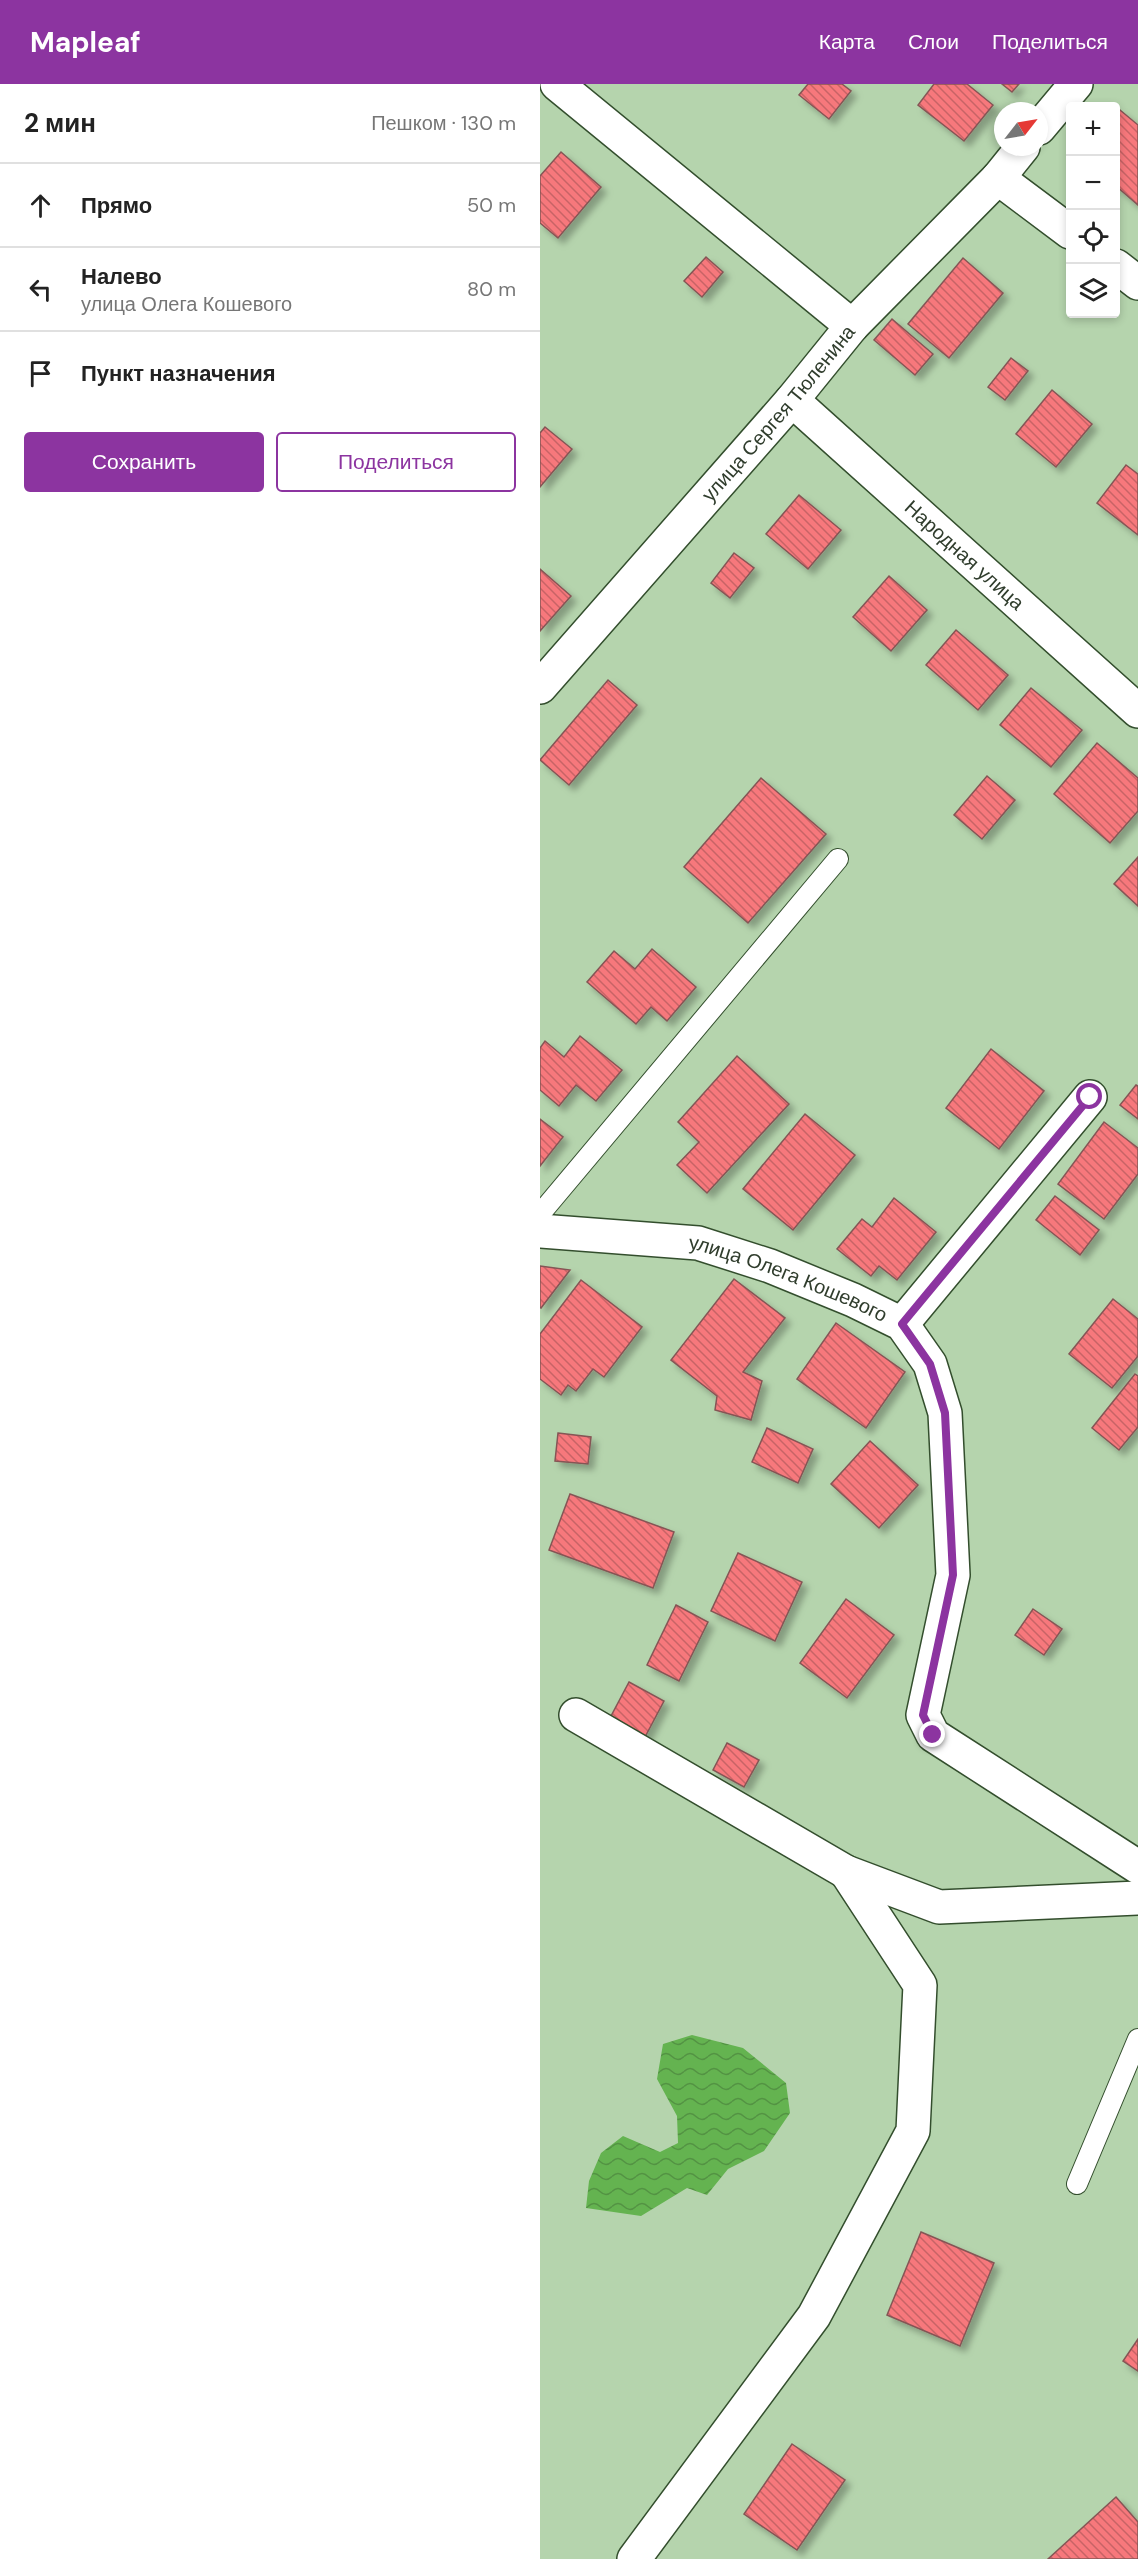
<!DOCTYPE html>
<html lang="ru">
<head>
<meta charset="utf-8">
<style>
	body { margin:0; font-family:"DM Sans",sans-serif; background:#f2f2f2; color:#222 }
	.controls { position:absolute; right:18px; top:18px; display:grid; overflow:hidden; border-radius:6px; box-shadow:0 3px 9px #0003 }
	.controls button { width:54px; height:54px; display:grid; place-items:center; padding:0; border:0; border-bottom:2px solid #e0e0e0; background:#fff; color:#222; font:30px sans-serif }
	.compass { position:absolute; left:454px; top:18px; width:54px; height:54px; border-radius:50%; background:#fff; box-shadow:0 3px 9px #0003; rotate:59deg }
	.stop { position:absolute; width:18px; height:18px; margin:-14px; border:4px solid #8c34a0; border-radius:50%; background:#fff }
	.stop.end { background:#8c34a0; border-color:#fff; box-shadow:0 2px 6px #0008 }
	.list { margin:0; padding:0; list-style:none }
	h2 { display:flex; justify-content:space-between; align-items:center; height:78px; margin:0; padding:0 24px; font-size:26px }
	h2 small { font-size:20px; font-weight:400; color:#767676 }
	.list li { display:grid; grid-template-columns:39px 1fr auto; gap:18px; align-items:center; box-sizing:border-box; height:84px; padding:0 24px; border-top:2px solid #e0e0e0 }
	.list b { display:block; font-size:22px; white-space:nowrap }
	.list p { margin:0; font-size:20px; white-space:nowrap; color:#767676 }
	.list em { font-size:20px; font-style:normal; color:#767676 }
	.actions { display:flex; gap:12px; padding:18px 24px }
	.actions a { flex:1; padding:14px 0; border:2px solid #8c34a0; border-radius:6px; text-align:center; font-size:21px; color:#8c34a0 }
	.actions .main { background:#8c34a0; color:#fff }
	.icon { flex:none; width:33px; height:33px; fill:none; stroke:currentColor; stroke-width:2; stroke-linecap:round; stroke-linejoin:round }
	.map { position:relative; flex:none; width:598px; height:2475px; overflow:hidden }
	header { display:flex; align-items:center; gap:36px; box-sizing:border-box; height:84px; padding:0 30px; background:#8c34a0; color:#fff }
	header strong { font-size:28px }
	nav { display:flex; gap:33px; margin-inline-start:auto; font-size:21px }
	main { display:flex }
	aside { flex:1; background:#fff }
	.map>svg:first-child { display:block }
	.water { fill:url(#water-waves) }
	.building { fill:url(#building-back-hatch); stroke:#855555; stroke-width:1.5; filter:url(#shadow) }
	.lines { fill:none; stroke-linecap:round; stroke-linejoin:round }
	.service-casing { stroke:#334e2d; stroke-width:22 }
	.minor-casing { stroke:#334e2d; stroke-width:36 }
	.service { stroke:#fff; stroke-width:20 }
	.minor { stroke:#fff; stroke-width:33 }
	.route { stroke:#8c34a0; stroke-width:8 }
	.labels { text-anchor:middle; dominant-baseline:central; stroke-width:4.5; stroke-linejoin:round; paint-order:stroke }
	.street-label { font-size:20px; fill:#303d2d; stroke:#b5d4ad }
</style>
</head>
<body>
<header>
<strong>Mapleaf</strong>
<nav><a>Карта</a><a>Слои</a><a>Поделиться</a></nav>
</header>
<main>
<aside>
<h2>2 мин<small>Пешком · 130 m</small></h2>
<ul class="list">
<li><svg class="icon" aria-label="ahead" viewBox="0 0 24 24"><path d="M12 20V5M6 11l6-6 6 6"/></svg><div><b>Прямо</b></div><em>50 m</em></li>
<li><svg class="icon" aria-label="left" viewBox="0 0 24 24"><path d="M17 20v-9H6M10 6l-5 5 5 5"/></svg><div><b>Налево</b><p>улица Олега Кошевого</p></div><em>80 m</em></li>
<li><svg class="icon" aria-label="arrive" viewBox="0 0 24 24"><path d="M6 21V4h12l-3 4 3 4H6"/></svg><div><b>Пункт назначения</b></div></li>
</ul>
<div class="actions"><a class="main">Сохранить</a><a>Поделиться</a></div>
</aside>
<div class="map">
<svg width="598" height="2475" viewBox="0 0 598 2475">
	<defs>
		<pattern id="water-waves" width="16" height="10" patternUnits="userSpaceOnUse" patternTransform="scale(1.5)"><rect width="16" height="10" fill="#64b350"/><path d="M0 5q4-4 8 0t8 0" fill="none" stroke="#539343"/></pattern>
		<pattern id="building-back-hatch" width="6" height="6" patternUnits="userSpaceOnUse" patternTransform="scale(1.5)"><rect width="6" height="6" fill="#f7787c"/><path d="M-1 5l2 2M0 0l6 6M5-1l2 2" fill="none" stroke="#c86466"/></pattern>
		<filter id="shadow"><feDropShadow dx="5.5" dy="5.5" stdDeviation="3" flood-color="#0004"/></filter>
	</defs>
	<rect width="100%" height="100%" fill="#b5d4ad"/>
	<path class="water" d="M152,1951L203,1964L246,1999L250,2029L224,2067L188,2085L167,2111L147,2104L101,2132L46,2124L49,2097L61,2069L83,2052L120,2068L138,2059L137,2032L117,1995L123,1960Z"/>
	<g class="building">
		<path d="M268,0H302L311,7L289,35L259,11Z"/>
		<path d="M394,0H427L453,21L424,57L378,21Z"/>
		<path d="M462,0H479L472,8Z"/>
		<path d="M580,26L598,41V121L576,102V31Z"/>
		<path d="M21,68L61,103L18,154L0,139V92Z"/>
		<path d="M166,173L183,188L162,213L144,197Z"/>
		<path d="M423,174L463,209L409,274L368,240Z"/>
		<path d="M352,235L393,270L375,291L334,256Z"/>
		<path d="M471,274L488,287L465,316L448,303Z"/>
		<path d="M512,306L552,340L516,383L476,350Z"/>
		<path d="M5,343L32,365L0,403V349Z"/>
		<path d="M586,381L598,390V451L557,419Z"/>
		<path d="M259,411L301,446L268,485L226,450Z"/>
		<path d="M194,469L214,484L190,514L171,499Z"/>
		<path d="M0,485L31,512L0,547Z"/>
		<path d="M349,492L387,526L351,567L313,533Z"/>
		<path d="M416,546L468,591L438,626L386,581Z"/>
		<path d="M68,596L97,621L29,701L0,676Z"/>
		<path d="M491,604L542,646L511,683L460,641Z"/>
		<path d="M557,659L598,694V727L570,759L514,710Z"/>
		<path d="M447,692L475,716L442,755L414,731Z"/>
		<path d="M221,694L286,750L208,839L144,783Z"/>
		<path d="M598,773V822L574,800Z"/>
		<path d="M112,865L156,903L127,937L111,923L96,940L47,898L74,867L95,885Z"/>
		<path d="M40,952L82,986L56,1017L36,1001L19,1022L0,1006V964L5,957L24,973Z"/>
		<path d="M451,965L504,1007L459,1065L406,1024Z"/>
		<path d="M197,972L249,1020L167,1109L137,1081L159,1058L138,1038Z"/>
		<path d="M596,1001L598,1002V1035L580,1021Z"/>
		<path d="M265,1030L315,1071L253,1146L203,1105Z"/>
		<path d="M0,1035L23,1053L0,1082Z"/>
		<path d="M564,1038L598,1064V1090L564,1135L518,1100Z"/>
		<path d="M515,1112L559,1146L540,1171L496,1136Z"/>
		<path d="M354,1114L396,1148L357,1196L339,1182L331,1192L297,1165L322,1135L332,1143Z"/>
		<path d="M0,1182L30,1186L1,1224L0,1223Z"/>
		<path d="M194,1195L245,1234L203,1288L222,1297L211,1336L175,1326L177,1312L131,1276Z"/>
		<path d="M41,1196L102,1243L64,1293L53,1285L36,1307L28,1301L21,1311L0,1295V1250Z"/>
		<path d="M573,1215L598,1235V1272L572,1304L529,1270Z"/>
		<path d="M296,1239L365,1288L326,1344L257,1295Z"/>
		<path d="M595,1290L598,1292V1343L579,1366L552,1344Z"/>
		<path d="M227,1344L273,1365L258,1399L212,1378Z"/>
		<path d="M18,1349L51,1353L48,1380L15,1377Z"/>
		<path d="M330,1357L378,1401L339,1444L291,1400Z"/>
		<path d="M30,1410L134,1448L113,1504L9,1466Z"/>
		<path d="M198,1469L262,1498L235,1557L171,1527Z"/>
		<path d="M306,1515L354,1551L307,1614L260,1579Z"/>
		<path d="M136,1521L168,1538L139,1597L107,1581Z"/>
		<path d="M493,1525L522,1545L504,1571L475,1551Z"/>
		<path d="M89,1598L124,1617L105,1653L70,1634Z"/>
		<path d="M187,1659L219,1676L204,1703L173,1686Z"/>
		<path d="M381,2148L454,2179L420,2262L347,2231Z"/>
		<path d="M598,2255V2287L583,2277Z"/>
		<path d="M252,2360L305,2396L257,2466L204,2430Z"/>
		<path d="M576,2413L598,2438V2475H508Z"/>
	</g>
	<g class="lines">
		<defs>
			<g id="service">
				<path d="M0,1130L298,775"/>
				<path d="M537,2100L598,1955"/>
			</g>
			<g id="minor">
				<path d="M17,0L312,242"/>
				<path d="M499,44L536,0"/>
				<path d="M458,94L530,148"/>
				<path d="M576,182L598,199"/>
				<path id="s1" d="M252,316L598,627"/>
				<path id="s2" d="M0,603L252,316L312,242L458,94L483,63"/>
				<path id="s3" d="M0,1147L158,1159L230,1182L313,1216L362,1240L390,1280L405,1329L413,1491L383,1631L393,1651L598,1783"/>
				<path d="M362,1240L550,1013"/>
				<path d="M36,1631L306,1788L399,1823L598,1814"/>
				<path d="M94,2475L274,2232L373,2047L380,1901L306,1788"/>
			</g>
		</defs>
		<use href="#service" class="service-casing"/>
		<use href="#minor" class="minor-casing"/>
		<use href="#service" class="service"/>
		<use href="#minor" class="minor"/>
	</g>
	<g class="lines">
		<path class="route" d="M393,1651L383,1631L413,1491L405,1329L390,1280L362,1240L550,1013"/>
	</g>
	<g class="labels">
		<g class="street-label">
			<text stroke="none"><textPath href="#s2" startOffset="363">улица Сергея Тюленина</textPath></text>
			<text stroke="none"><textPath href="#s1" startOffset="232">Народная улица</textPath></text>
			<text stroke="none"><textPath href="#s3" startOffset="255">улица Олега Кошевого</textPath></text>
		</g>
	</g>
</svg>
<div class="controls">
<button>+</button>
<button>−</button>
<button><svg class="icon" aria-label="locate" viewBox="0 0 24 24"><circle cx="12" cy="12" r="6"/><path d="M12 2v4M12 18v4M2 12h4M18 12h4"/></svg></button>
<button><svg class="icon" aria-label="layers" viewBox="0 0 24 24"><path d="M12 4l9 5-9 5-9-5zM3 14l9 5 9-5"/></svg></button>
</div>
<svg class="compass" viewBox="-18 -18 36 36"><path d="M0-13l5 13h-10z" fill="#e53935"/><path d="M0 13l5-13h-10z" fill="#767676"/></svg>
<div class="stop" style="left:550px;top:1013px"></div>
<div class="stop end" style="left:393px;top:1651px"></div>
</div>
</main>
</body>
</html>
